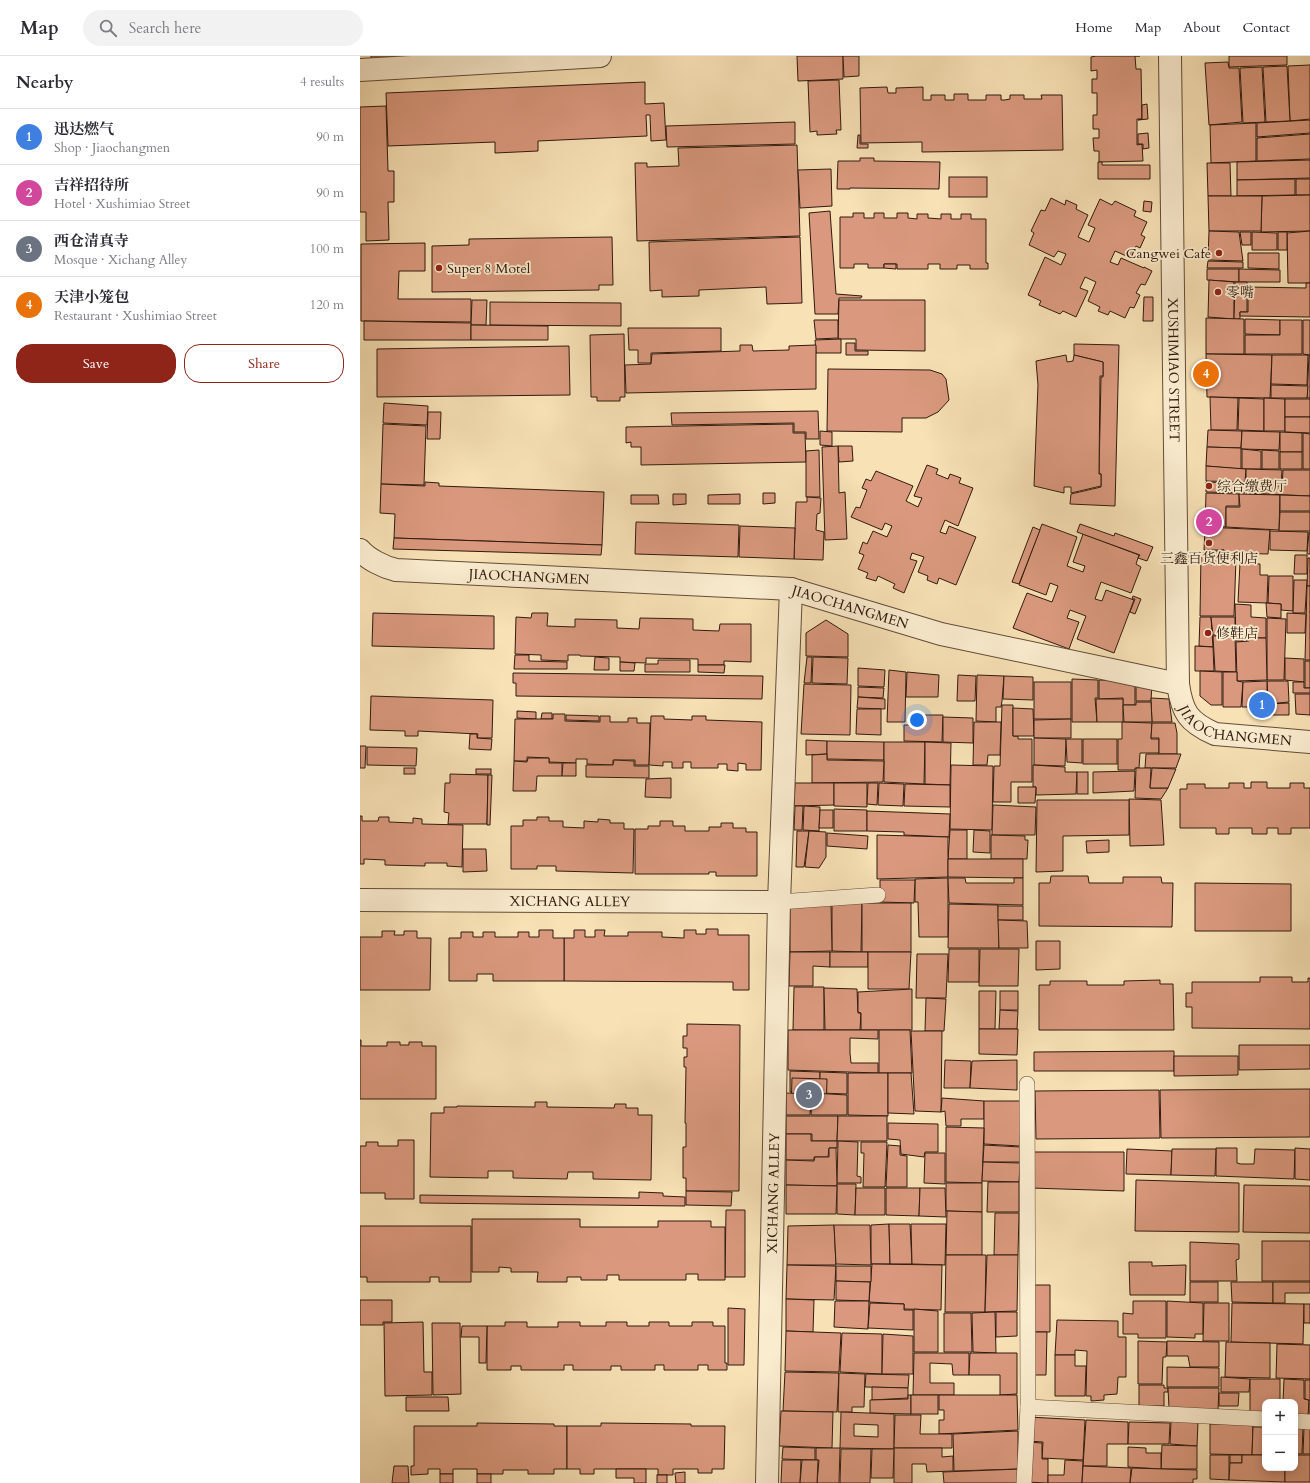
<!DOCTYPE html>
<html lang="en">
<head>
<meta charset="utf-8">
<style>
	body { margin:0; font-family:Cardo,"Noto Serif SC",serif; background:#f2f2f3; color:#2b2b33 }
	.controls { position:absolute; right:12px; bottom:12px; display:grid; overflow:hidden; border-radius:8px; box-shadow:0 2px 10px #0003 }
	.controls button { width:36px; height:36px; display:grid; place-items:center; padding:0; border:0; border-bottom:1px solid #e1e1e2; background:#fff; color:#2b2b33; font:20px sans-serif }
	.you { position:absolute; left:557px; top:664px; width:14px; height:14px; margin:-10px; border:3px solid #fff; border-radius:50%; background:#1a73e8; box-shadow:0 0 0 6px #1a73e833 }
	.badge { display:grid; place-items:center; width:26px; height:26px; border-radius:50%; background:#8f2418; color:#fff; font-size:13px; font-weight:700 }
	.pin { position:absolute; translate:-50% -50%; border:2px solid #fff; box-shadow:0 1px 4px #0006 }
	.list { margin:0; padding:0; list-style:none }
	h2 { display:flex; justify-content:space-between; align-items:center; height:52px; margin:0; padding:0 16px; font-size:17px }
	h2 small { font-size:13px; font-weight:400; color:#7c7c81 }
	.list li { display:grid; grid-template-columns:26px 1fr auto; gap:12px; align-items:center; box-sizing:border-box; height:56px; padding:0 16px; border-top:1px solid #e1e1e2 }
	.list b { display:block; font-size:15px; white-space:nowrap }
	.list p { margin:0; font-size:13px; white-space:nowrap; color:#7c7c81 }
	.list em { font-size:13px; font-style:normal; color:#7c7c81 }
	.actions { display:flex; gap:8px; padding:12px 16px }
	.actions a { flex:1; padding:9px 0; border:1px solid #8f2418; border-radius:16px; text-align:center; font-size:14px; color:#8f2418 }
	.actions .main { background:#8f2418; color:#fff }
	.icon { flex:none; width:22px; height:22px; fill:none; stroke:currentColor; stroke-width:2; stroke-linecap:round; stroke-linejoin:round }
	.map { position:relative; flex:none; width:950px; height:1427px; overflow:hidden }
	header { display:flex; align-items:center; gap:24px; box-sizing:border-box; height:56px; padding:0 20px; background:#fff; border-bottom:1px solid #e1e1e2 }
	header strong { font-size:19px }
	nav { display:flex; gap:22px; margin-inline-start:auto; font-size:14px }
	.search { width:280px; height:36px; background:#f2f2f3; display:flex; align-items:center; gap:10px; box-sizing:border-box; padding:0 14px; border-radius:22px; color:#7c7c81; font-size:15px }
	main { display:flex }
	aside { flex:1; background:#fff }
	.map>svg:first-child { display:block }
	.building { fill:#da997e; stroke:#311a0e; fill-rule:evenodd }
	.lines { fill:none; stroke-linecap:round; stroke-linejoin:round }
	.service-casing { stroke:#624c38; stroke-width:16 }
	.minor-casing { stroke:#624c38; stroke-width:24 }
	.service { stroke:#faeccf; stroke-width:15 }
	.minor { stroke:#faeccf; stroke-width:22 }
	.poi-dot { fill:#8f2418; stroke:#faeccf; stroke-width:1.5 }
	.labels { text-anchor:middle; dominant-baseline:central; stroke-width:3.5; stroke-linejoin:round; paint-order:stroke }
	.poi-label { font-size:14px; fill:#311a0e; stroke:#faeccf; text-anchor:start }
	.street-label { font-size:14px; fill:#311a0e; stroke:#faeccf }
</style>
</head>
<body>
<header>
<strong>Map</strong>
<div class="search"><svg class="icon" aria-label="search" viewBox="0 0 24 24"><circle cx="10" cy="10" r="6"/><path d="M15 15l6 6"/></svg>Search here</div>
<nav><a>Home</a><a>Map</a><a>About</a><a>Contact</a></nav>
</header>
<main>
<aside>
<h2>Nearby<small>4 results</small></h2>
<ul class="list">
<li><span class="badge" style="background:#3f7fe0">1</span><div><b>迅达燃气</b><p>Shop · Jiaochangmen</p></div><em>90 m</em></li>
<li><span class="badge" style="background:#d1479c">2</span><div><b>吉祥招待所</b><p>Hotel · Xushimiao Street</p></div><em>90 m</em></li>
<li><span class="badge" style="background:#6b7280">3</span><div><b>西仓清真寺</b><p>Mosque · Xichang Alley</p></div><em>100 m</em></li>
<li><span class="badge" style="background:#e8710a">4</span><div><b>天津小笼包</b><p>Restaurant · Xushimiao Street</p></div><em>120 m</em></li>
</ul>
<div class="actions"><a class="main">Save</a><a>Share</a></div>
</aside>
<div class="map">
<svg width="950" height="1427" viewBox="0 0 950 1427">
	<rect width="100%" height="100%" fill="#f7e1b5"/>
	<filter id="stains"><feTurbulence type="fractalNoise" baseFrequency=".005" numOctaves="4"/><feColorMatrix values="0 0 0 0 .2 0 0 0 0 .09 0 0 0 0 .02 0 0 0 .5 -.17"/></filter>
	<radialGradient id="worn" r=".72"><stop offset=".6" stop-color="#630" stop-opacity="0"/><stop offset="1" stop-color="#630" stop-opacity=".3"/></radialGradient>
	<g class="building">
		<path d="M11,0H55L11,3Z"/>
		<path d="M437,0H483V23L438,25Z"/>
		<path d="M483,0H499V20L484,21Z"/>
		<path d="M736,0H780H775L776,13H781L782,63H777V89L782,88L783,105L739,106V95H734L733,82H739V73H733V59H737V37H732V23H737V14L731,15V1Z"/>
		<path d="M869,0H927V9L869,11Z"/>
		<path d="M868,6L869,12H879L882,66L849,69L845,7Z"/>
		<path d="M950,9V63L930,65L928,10Z"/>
		<path d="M927,10L930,65L906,66L903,11Z"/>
		<path d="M902,11L905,66L883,67L880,12Z"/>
		<path d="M479,24L481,74H476L477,78L457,79V75L450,76L448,25Z"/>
		<path d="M285,26V48L304,47L306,84L291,85L290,59H286L287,80L178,85V95L135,97V86L28,90L26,37Z"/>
		<path d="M527,31L528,37H536V32L563,31V44H571V39H585V44H594V38H608V44H626V39H641V44H645L650,43V39H664V43H682L681,39H702L703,94L562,96V86L501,87L500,32Z"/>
		<path d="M787,48L788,63L778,64L782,63V49Z"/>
		<path d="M26,50L28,115H34V146H28L29,184L6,185V156H0V51Z"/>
		<path d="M950,64V77L897,81V67Z"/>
		<path d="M435,66V88L307,91L306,70Z"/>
		<path d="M896,67V105L851,107L850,69Z"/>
		<path d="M788,77L789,92L783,93V88H778V78Z"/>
		<path d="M950,78V103L897,105V82Z"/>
		<path d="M498,79H500V88H508V92H497Z"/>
		<path d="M437,89L440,180L277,185L275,107H287V111L319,110L318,92Z"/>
		<path d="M500,102H514V105L580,106L579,133L490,132V133H477L478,105H500Z"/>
		<path d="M950,104V122L877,124V106Z"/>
		<path d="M738,106H742V109H790V123H738Z"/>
		<path d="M847,107H870L871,140H848Z"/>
		<path d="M471,113L472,150L440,152L438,114Z"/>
		<rect x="589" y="121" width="38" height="20"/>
		<path d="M935,123V139L877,140V124Z"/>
		<rect x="936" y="123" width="14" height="16"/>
		<path d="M950,139V175L901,176L902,140Z"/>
		<path d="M848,140H902L901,175H849Z"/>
		<path d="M691,142L705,149L706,144L717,149L716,153L728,159L718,181L729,186L735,172L728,169L740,143L752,149L755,145L776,155L774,160L787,166L781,179L785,181L780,192L776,190L771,202L755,195L750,206L758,209L761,202L784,212V211L792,215L785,229L781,228L776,237L780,239L774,252L770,251L765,262L750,255L748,259L738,255L740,251L728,245L736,226L725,221L720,232L728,235L716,261L703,255L700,258L679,249L681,245L668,239L685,201L701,209L706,198L698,195L694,201L669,189L674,177L671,175L681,154L685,155Z"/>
		<path d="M784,145L792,146L791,156L783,155Z"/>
		<path d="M470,155L476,238L502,240L501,242H479L478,258H455L449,157Z"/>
		<path d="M493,157H504V162H514V157H524V162H537V157H548V162L557,163V158H568V162L581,163V158H591V163H601V158H611V163H626V207H628V213H610V209H597V213H580V208H568V213H537V208H524V212H508V208H494V212H480V161H493Z"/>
		<path d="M849,175L879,176L883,205L848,204Z"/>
		<path d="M950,175V227H928L927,177Z"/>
		<path d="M880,176H891V189H882Z"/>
		<path d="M892,176L917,177V194H892Z"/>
		<rect x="918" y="176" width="9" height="18"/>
		<path d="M252,181L253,229H239V234L72,236V190L109,189V183Z"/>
		<path d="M440,181L442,247L407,248L406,231L339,234V240L302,241V234L290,235L289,186Z"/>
		<path d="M65,187V215H39L38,243H111V266L1,265V188Z"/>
		<path d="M888,197H919V213L888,212Z"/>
		<path d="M848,205L883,206V212H847Z"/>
		<path d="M524,208H536V213L524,212Z"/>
		<path d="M847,213H879V226L847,224Z"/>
		<path d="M879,213L920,214V226H879Z"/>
		<path d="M849,224L874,226V263L848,261Z"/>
		<path d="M875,226H887V256H880V263H874Z"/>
		<path d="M946,227H950V261L880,260V256H888V231L946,232Z"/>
		<path d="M784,241H793V265H783Z"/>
		<path d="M112,244H127L126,269H111Z"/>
		<path d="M479,244H565V295L496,294V283H478Z"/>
		<path d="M130,246L261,247V270L130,269Z"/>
		<path d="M846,262L884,263V298H846Z"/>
		<path d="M885,263L920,264V279L885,278Z"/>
		<path d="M454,264H478V282L456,283Z"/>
		<path d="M920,264H942V298H885V279H920Z"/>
		<path d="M943,264H950V299L943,298Z"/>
		<path d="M4,265L111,267V284H4Z"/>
		<path d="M111,269L188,270V284H111Z"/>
		<path d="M268,272H361V295L291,297V307H278V294H269Z"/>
		<path d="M264,278L265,341H260V345H237V341H231L230,279Z"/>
		<path d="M481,283V297H456L455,284Z"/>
		<path d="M486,287H495V295H508V299H486Z"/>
		<path d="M714,288L759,289L755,450L710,448L711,438L741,431V418L739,417L741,321H743V306L714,299Z"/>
		<path d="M380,289H392L393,295L429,294V290L456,289V333L266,337L265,309L291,308L292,298L380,295Z"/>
		<path d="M209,290L210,339L17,341V293Z"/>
		<path d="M846,298L912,299L910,342L847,341Z"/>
		<path d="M706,299L707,306L713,305L714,299L743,306V320H740L739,418H741V430L711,437V431H704V437L674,430L678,329L676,305Z"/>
		<path d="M912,299H948L947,329L911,328Z"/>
		<path d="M949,299H950V342H947Z"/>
		<path d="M468,313L570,314L582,318L586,323L589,344L578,356L566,362H542V376L467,375Z"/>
		<path d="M911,329L948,330L947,342H911Z"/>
		<path d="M850,341L878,342L877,374H851Z"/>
		<path d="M879,342L904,343V375L878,374Z"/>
		<path d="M904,342L925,343V375H904Z"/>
		<rect x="925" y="343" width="25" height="18"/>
		<path d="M24,347L68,350L67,369L23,367Z"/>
		<path d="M458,355L459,383H446V376H434V367L312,369L311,357Z"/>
		<path d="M68,356H81L80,383H67Z"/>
		<path d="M925,361H950V377L925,376Z"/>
		<path d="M23,368L66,370L64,429L21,428Z"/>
		<path d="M433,368V377H445L446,406L281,409V391H271V386L266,387V371Z"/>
		<path d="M848,374L882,375L881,392L847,391Z"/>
		<path d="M460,375L472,376V390L460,389Z"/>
		<path d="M882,375L920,376L919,394L881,393Z"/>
		<path d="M920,376L942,377V396H920Z"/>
		<path d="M943,377L950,378V413H943Z"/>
		<path d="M478,390H492L493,405L479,406Z"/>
		<path d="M478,390L479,437L485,436L487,483L465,484L462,391Z"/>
		<path d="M847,391L881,392V413L846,410Z"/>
		<path d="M882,393L901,395V413H882Z"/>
		<path d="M459,394L460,441H446V395Z"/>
		<path d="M902,394L919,395V413H902Z"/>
		<rect x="920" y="396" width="22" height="17"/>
		<path d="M567,409L578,413L576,418L588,423L590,418L601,422L599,427L613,432L598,470L585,464L580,476L586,478L589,470L616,481L596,529L579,522L577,528L567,524L568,520L558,516L564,501L552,497L550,503L557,505L544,537L533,532L535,528L518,520L516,525L506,522L508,517L498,513L504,499L499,497L503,486L507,488L513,475L527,481L532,470L525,467L522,474L491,461L496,451L500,452L507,434L502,432L506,423L511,425L516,415L553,430L546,445L558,451L562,442L554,440Z"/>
		<path d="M846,410L886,413L885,426L846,425Z"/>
		<path d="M886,413L922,414L921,430L886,428Z"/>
		<path d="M923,414H950V440L886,437V429L922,430Z"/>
		<path d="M65,426L79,427V430L244,436L242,489L34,482L35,458L20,457L21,428L65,430Z"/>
		<path d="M846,426L885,427V437L846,436Z"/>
		<path d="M403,437H415V447L403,448Z"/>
		<path d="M846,437L879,438V450H866V471H845Z"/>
		<path d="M313,438H326V448L313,449Z"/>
		<path d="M380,438V448H348V439Z"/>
		<path d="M879,438L920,439L919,474L866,471V451H880Z"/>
		<path d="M271,439H298L299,448H271Z"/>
		<path d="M920,439L950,440V455H920Z"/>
		<path d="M447,441L461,442L460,457L457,458L456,474L464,476L463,504L434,503L436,446H447Z"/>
		<path d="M920,456H950V475H919Z"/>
		<path d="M276,466L379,469L378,501L275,498Z"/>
		<path d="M682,468L717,481L707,510L723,516L725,510L713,506L723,478L779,499L776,508L781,511L771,537L741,526L735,543L742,545L746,534L774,544L754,597L717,583L726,560L710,554L707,562L719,566L709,593L653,572L667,537L692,546L698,530L690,527L686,539L659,529Z"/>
		<path d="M720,468L754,480L755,477L793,491L787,505L778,502L780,499L717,476Z"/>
		<path d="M380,470L435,472L434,503L379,501Z"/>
		<path d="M673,471L680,474L659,528L652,526Z"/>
		<path d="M845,471L910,474L908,498L875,497V503L864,502V494H844Z"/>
		<path d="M910,475L948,476L947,495L910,494Z"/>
		<path d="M949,476H950V498H947Z"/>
		<path d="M34,482L242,489L241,499L33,493Z"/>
		<path d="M864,494V503H876L874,560H840L841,497Z"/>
		<path d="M935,499H947V518H934Z"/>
		<path d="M948,502H950V530H947Z"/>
		<path d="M880,507L900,508V519H908L907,547L878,546Z"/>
		<path d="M909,520H933V555L921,554V548L908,547Z"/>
		<path d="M934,524H947L945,557H933Z"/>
		<path d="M947,530H950V604H945Z"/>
		<path d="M773,540L781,543L775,558L770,556L775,543H772Z"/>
		<path d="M906,547L921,548V562L907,561Z"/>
		<path d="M875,548L891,549V561L906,562V582H889V585H876Z"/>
		<path d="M13,557L134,560V593L12,590Z"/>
		<path d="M172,557H188L187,570L215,571V563L257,564V572L279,573L280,562L333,563V574L359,575L360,568H391V606L364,605V609H338V603L286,602V607L260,606V601L220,600V599H208V605L181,604V599L155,598L156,561L171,562Z"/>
		<path d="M927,557L946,558L945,577H927Z"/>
		<path d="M840,561H851L853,591L839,590Z"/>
		<path d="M851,561H875V579H853Z"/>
		<path d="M907,562L926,563L924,624H907Z"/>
		<path d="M466,564L488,578V601L446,600V577Z"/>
		<path d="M875,579L876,616L855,615L853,580Z"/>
		<path d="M889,582H906L907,624L877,625L876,586L889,585Z"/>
		<path d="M835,590L853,591L854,615H835Z"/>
		<path d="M155,599H169V605L207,606V613H154Z"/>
		<path d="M235,601L249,602V614H234Z"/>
		<path d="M447,601H452L451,627H444Z"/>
		<path d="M453,601L488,602L487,628L452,627Z"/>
		<path d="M925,602L944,603V626L925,624Z"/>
		<path d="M298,604H330V616H285V608H298Z"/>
		<rect x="945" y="605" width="5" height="27"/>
		<path d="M260,606L275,607L274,615H260Z"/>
		<path d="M338,609H365L364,617L338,616Z"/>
		<path d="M498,612L525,614L524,631L498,630Z"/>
		<path d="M529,614L546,616L545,666H527Z"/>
		<path d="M840,615L862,616V649H851L840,640Z"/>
		<path d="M547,616L579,619L578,641H546Z"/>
		<path d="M863,616H877V625L883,626L881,651H863Z"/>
		<path d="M153,617L403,620L402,643L156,640V627H153Z"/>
		<path d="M598,619L616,620L615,645H597Z"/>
		<path d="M617,619L644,620L642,645L641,651H636V666L616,665Z"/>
		<path d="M644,620L673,621V644L643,643Z"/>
		<path d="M712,623L738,624V642H735L737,666H712Z"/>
		<path d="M739,624L775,625V649H763V642L739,643Z"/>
		<path d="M907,625H928L929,646L908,648Z"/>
		<path d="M907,625V651H882L883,626Z"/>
		<rect x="674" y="626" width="37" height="37"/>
		<path d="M933,626H944V632H950V637H933Z"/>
		<path d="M776,627H792L791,645H776Z"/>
		<path d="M444,628L491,629L490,679L441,678Z"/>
		<path d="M498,631L524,632L523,642L498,641Z"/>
		<path d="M935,638H950V659L936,658Z"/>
		<path d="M11,640L133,644L132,682H117L118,678L58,675V680H45V675L10,674Z"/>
		<path d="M498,641L525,643V653L497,652Z"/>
		<path d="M791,642L809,643L812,666H792Z"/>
		<path d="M736,643H763V666H737Z"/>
		<path d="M776,646H791L792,666H764L763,649H776Z"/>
		<path d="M929,647V659H908L907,648Z"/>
		<path d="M642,649H653V680H658V683H672V726H651V746H633L634,710H640Z"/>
		<path d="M653,652L673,653L674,680H653Z"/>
		<path d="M497,653H521V679L496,678Z"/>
		<path d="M157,655L176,656V663L157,662Z"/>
		<path d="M182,657H192V663H181Z"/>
		<path d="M193,658H205V665L240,666V660H250V666H268V662H277V667H290L289,709H275V704H253V709L227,708V703H216V707L189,706V702L167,701V705H154L155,663H193Z"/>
		<path d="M206,659L239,660V665L206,664Z"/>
		<path d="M561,659H583L582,686L544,685V669H561Z"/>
		<path d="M291,660H304V663L332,664V660H346V664L402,666L401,714H386V708L378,707V715L367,714V708H358V712H331V706H323V712H312V706H303V710L289,709Z"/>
		<path d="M583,661L613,662V687L583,686Z"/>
		<path d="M711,663V682H674V664Z"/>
		<path d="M614,666H641L640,699H628L627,709H613Z"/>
		<path d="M762,666L792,667L791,683H799V697H780L779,712H775V714H758V683H762Z"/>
		<path d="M792,667H815L817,677V698H799V682H791Z"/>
		<path d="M110,678H117V682L132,683L131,694L109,693Z"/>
		<path d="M674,682L706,683L705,710L674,709Z"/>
		<path d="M706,683H722V707L707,706Z"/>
		<rect x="723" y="683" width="34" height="25"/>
		<path d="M446,684L467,685V698L446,699Z"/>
		<path d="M467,685L524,686V704L467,703Z"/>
		<path d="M524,686H565L564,728L524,726Z"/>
		<path d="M565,686L591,687L590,729L565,728Z"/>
		<path d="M0,690H6L5,712H0Z"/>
		<path d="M7,691L57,692L56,710L7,709Z"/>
		<path d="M467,698V704L524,705L523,726L452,727V699Z"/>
		<path d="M786,698H821L816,712H785Z"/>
		<path d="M168,702H189V707H202V720H177L176,735H153L154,705L167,706Z"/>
		<path d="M254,704L274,705V710H289V722L226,721V709H253Z"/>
		<path d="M203,707H216V720H202Z"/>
		<path d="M591,709L633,710L632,774L590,773Z"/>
		<path d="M673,709L705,711V716H717L716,738L676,739V731H673Z"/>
		<rect x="44" y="712" width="11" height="6"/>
		<path d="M776,712H791L790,732H808L801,743L775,742Z"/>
		<path d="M792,712L816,713L808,732H790Z"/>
		<rect x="116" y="713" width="15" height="5"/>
		<path d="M775,715L774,735L733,737V716Z"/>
		<rect x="717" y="716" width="11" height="22"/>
		<path d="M90,718L128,719L127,768H88L89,757L84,756L85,727H90Z"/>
		<path d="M128,719H132L130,769H127Z"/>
		<path d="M311,722V742L285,741L286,723Z"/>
		<path d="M891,726H907V732H930V727H944V732H950V772H931V778H918V772H907V778H892V772H869V778H856V772H820V733H827V728H845V732H869V727H884V732H891Z"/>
		<path d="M435,727H474V749L434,750Z"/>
		<path d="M474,727H507V751L474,750Z"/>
		<path d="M508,727H518L517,749L507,748Z"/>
		<path d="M519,727L544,728L543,750L518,749Z"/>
		<path d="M545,728L590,729V751L544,750Z"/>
		<path d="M658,731H676L675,747H658Z"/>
		<path d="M769,743L801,744L804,789L770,790Z"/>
		<path d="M677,744H769V779L703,780V815L676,816Z"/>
		<path d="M633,749L676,751L675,779H632Z"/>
		<path d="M435,750H443L442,774H434Z"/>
		<path d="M444,750L460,751L459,775L443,774Z"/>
		<path d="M474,753L507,754V775H474Z"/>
		<path d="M460,754H473V772H459Z"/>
		<path d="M507,755L590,758L589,781L544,779V776L507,775Z"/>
		<path d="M0,760H2V765H18L19,761H29V766L53,767V762L62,763V768L103,769L102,811L87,810V807H65V810L25,809V804L4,803V808H0Z"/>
		<path d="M177,761H189V765H203V771L224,772V765L238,766V763L250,764V767H264V773H274L273,817L196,815V810H177V813H151V770H163V764H177Z"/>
		<path d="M300,765H313V770H325V775H349V771H361V767H373V772H386V776H397V820H356V816H349V818H275V773H288V770H300Z"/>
		<path d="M590,774H607V803H588Z"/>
		<path d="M614,774L630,775V797L613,796Z"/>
		<path d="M437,775H449L444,811H436Z"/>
		<path d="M449,775L466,776V801L459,812L445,811Z"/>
		<path d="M467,777L508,780L507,793L467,790Z"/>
		<path d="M517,779L588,781V821L517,823Z"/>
		<path d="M631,779L665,780V784H668L667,803H631Z"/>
		<path d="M749,784V796L727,797L726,785Z"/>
		<path d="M103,793H126L127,815L103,816Z"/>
		<path d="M588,803H663V822L588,821Z"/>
		<path d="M691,820H728L729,827H763V821H801L802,827H813L812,871L679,870V827H690Z"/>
		<path d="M588,822V881H559L558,846H555V823Z"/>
		<path d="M588,822H605L606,827H654V822H663V849L589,847Z"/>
		<path d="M520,824H555L554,847L520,846Z"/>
		<path d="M835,827L931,828V875H835Z"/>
		<path d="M472,846L502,847L501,896L472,895Z"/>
		<path d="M430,847L471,849L472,895L430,896Z"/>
		<rect x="502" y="847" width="49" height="49"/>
		<path d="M589,848L638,849L639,892H588Z"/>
		<rect x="638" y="850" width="25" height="14"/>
		<path d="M638,864L667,865L668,892H639Z"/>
		<path d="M346,873H358V879H389V934H373V926L204,925V882H214V874H225V881H235V874H245L244,880H268V876H302V881L324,882V874H336V878H346Z"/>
		<path d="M179,874H193V882H204V925H133V918H117V925H89V882H101V876H113V881H123V876H135V881H158V876H169V881H179Z"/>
		<path d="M22,875H35L34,879H44V875H57V882H71L70,934H0V881H22Z"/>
		<path d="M676,885H700V913L676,914Z"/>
		<path d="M589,893H619V926H588Z"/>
		<path d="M620,893H659L658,930H619Z"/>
		<path d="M430,896H470V911L453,910V930H429Z"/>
		<rect x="470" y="896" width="38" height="15"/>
		<path d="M508,896H551L549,933H508Z"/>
		<path d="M557,898H588L586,942H556Z"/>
		<path d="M900,921H932V926H948V922H950V973L832,972V951H826V937H832V926H900Z"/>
		<path d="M800,924V928H813L814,974H679V929H690V925H727V929H764V925Z"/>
		<path d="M434,931H464V974H433Z"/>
		<path d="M464,932L497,933L498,957H501L500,974H465Z"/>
		<path d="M552,933V974H501V957L498,956V936Z"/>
		<path d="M619,935H636L635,973H619Z"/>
		<rect x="640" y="935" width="18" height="19"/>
		<path d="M566,942L586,943L584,975H565Z"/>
		<path d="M640,954L658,955L657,973H639Z"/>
		<path d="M327,968L380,969L379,1135H326V1122H323V1091H326V1067H325L326,1011H324V1001H327V992H323V980H327Z"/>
		<path d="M619,973H658L657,999L619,998Z"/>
		<path d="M428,974H518V983L490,982V997L491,1007H518V1017L428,1014Z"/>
		<path d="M519,974H550L552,1017H519Z"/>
		<path d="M551,975H582L581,1056L555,1055Z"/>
		<path d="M0,984H1V990H27V986H40V989H49V986H62V990H76V1043H0Z"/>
		<path d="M879,989H950V1013L879,1014Z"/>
		<path d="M814,995V1015H674V996Z"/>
		<path d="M814,1000H878V1019L814,1020Z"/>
		<path d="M585,1004L611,1005L610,1032H584Z"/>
		<path d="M657,1004V1034L610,1032L612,1005Z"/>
		<path d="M430,1015L460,1016V1037L430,1036Z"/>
		<path d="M460,1016L487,1017V1038L460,1037Z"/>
		<path d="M488,1017H528V1060L488,1059Z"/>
		<path d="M528,1017H551L554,1058L528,1057Z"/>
		<path d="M432,1022L467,1023L466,1056L431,1055Z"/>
		<path d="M950,1033V1081L801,1082L800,1034Z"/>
		<path d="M799,1034L800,1082L676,1083L675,1035Z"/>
		<path d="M426,1037L451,1038L450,1059H426Z"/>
		<path d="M452,1037L487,1039V1059H451Z"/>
		<path d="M582,1042L624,1045V1063H601V1070H586L585,1055L581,1056Z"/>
		<path d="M624,1045H661L660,1090L624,1088Z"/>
		<path d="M175,1046H187V1051L254,1052L255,1048H266V1052H278V1059H292L291,1124L233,1123V1116H208L207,1123L153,1122V1115H128V1122L70,1121L71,1057H84V1051H97V1050L175,1051Z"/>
		<path d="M426,1060H478L477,1085H452V1078H426Z"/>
		<path d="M478,1060H527V1085H477Z"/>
		<path d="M528,1067L578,1068V1096H565L564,1101L541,1098L540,1084L528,1083Z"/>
		<path d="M586,1071L624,1072L622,1127L586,1126Z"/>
		<path d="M426,1078H451V1085H477V1092H469L468,1101H454V1104H426Z"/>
		<path d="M38,1084H54V1143H25V1137H0V1090H6V1086H18V1090H38Z"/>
		<path d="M478,1085L498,1086L497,1120L501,1121V1127H477Z"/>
		<path d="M501,1086H527L525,1131H503L504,1097H501Z"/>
		<path d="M528,1089L540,1090V1099L547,1100V1131H526Z"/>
		<path d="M624,1089L660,1091V1106H623Z"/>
		<path d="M469,1092H476L477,1130L426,1129V1104L454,1105L455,1101H469Z"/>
		<path d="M856,1092H877V1107L881,1108H894L895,1093L935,1094L934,1123L856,1120Z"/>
		<path d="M935,1092L950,1093V1124L935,1123Z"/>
		<path d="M767,1093L812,1095L811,1119L766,1118Z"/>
		<path d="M812,1093H856L855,1120L811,1119Z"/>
		<path d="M671,1096H764V1135L671,1132Z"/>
		<path d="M565,1097H585V1128L564,1127Z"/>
		<path d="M623,1106L660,1107L659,1126L622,1125Z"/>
		<path d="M776,1124L879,1127V1176L775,1175Z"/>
		<path d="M628,1126H659V1156H627Z"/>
		<path d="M586,1127H622V1156L586,1155Z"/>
		<path d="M477,1128H496L495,1159L477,1158Z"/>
		<path d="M426,1129L477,1130L476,1158H426Z"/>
		<path d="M884,1129L950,1130V1177L883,1176Z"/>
		<path d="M496,1132H525V1159H495Z"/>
		<path d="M526,1132H560L559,1160L526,1159Z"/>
		<path d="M560,1132H585L586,1161L559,1160Z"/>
		<path d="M326,1135L372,1136L371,1150L326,1149Z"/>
		<path d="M279,1136L303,1137V1140L325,1141V1150L60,1147V1139L279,1142Z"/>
		<path d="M366,1154H385V1221H365Z"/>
		<path d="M587,1155L622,1156V1199H586Z"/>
		<path d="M635,1157H659L658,1199H634Z"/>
		<path d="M112,1163H220V1171H298V1165H351V1171H365V1224H338V1218H326V1224H259V1219H247V1224H221V1221H207V1226H177L178,1216H151V1212L139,1211V1216H112Z"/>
		<path d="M529,1168L530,1208H511V1169Z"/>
		<path d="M529,1168H550L552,1208H530Z"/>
		<path d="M551,1168H586L585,1209L552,1208Z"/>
		<path d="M474,1169L476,1209H427L428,1170Z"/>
		<path d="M474,1169H510L511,1209L476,1208Z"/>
		<path d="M0,1170H111V1226H79V1221H70V1226H7V1221H0Z"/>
		<rect x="902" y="1185" width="48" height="40"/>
		<path d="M830,1186L879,1188V1203L876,1204L877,1225H830Z"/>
		<path d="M586,1199H626L625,1256H585Z"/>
		<path d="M627,1199H658L657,1255L625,1256Z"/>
		<path d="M769,1206H792V1210L826,1209L825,1239H770Z"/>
		<path d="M512,1208L582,1209L581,1254L544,1253V1248L509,1246Z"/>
		<path d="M427,1209L476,1210L474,1244L426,1243Z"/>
		<path d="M476,1210H511V1226L476,1225Z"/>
		<path d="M476,1225L510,1226L509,1245L476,1244Z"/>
		<rect x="830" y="1226" width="28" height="20"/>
		<path d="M871,1226H913V1247L872,1246Z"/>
		<path d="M913,1226H950V1237H925V1247H913Z"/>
		<path d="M670,1229H690V1276H669Z"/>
		<path d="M426,1243L454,1244L453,1276L426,1275Z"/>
		<path d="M0,1244H32V1266H23V1269H0Z"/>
		<path d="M475,1245H509L508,1273L474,1271Z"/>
		<path d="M773,1245H806V1282H778V1278H763V1257L773,1258Z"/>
		<path d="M807,1245L843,1247V1278H835V1282L807,1281Z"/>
		<path d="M510,1247L544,1248V1254H553V1274L508,1272Z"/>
		<path d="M844,1247H869V1285H843Z"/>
		<path d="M872,1247L944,1248L943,1288L871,1286Z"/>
		<rect x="944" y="1248" width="6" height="19"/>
		<path d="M368,1252L385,1253L384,1309H368Z"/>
		<path d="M554,1253L578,1255V1296H554Z"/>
		<path d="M635,1256L636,1297L613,1296L612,1257Z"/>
		<path d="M636,1256H657V1280L636,1281Z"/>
		<path d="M584,1257H611L612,1296H584Z"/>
		<path d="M697,1264L758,1265V1281H766V1321H758L757,1338L744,1339V1344L731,1345V1340H726L727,1295L715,1294V1299H695Z"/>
		<path d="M63,1266L64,1316H72V1339L25,1340L24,1267Z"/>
		<path d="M145,1266H167V1271H198V1266H220V1270H246V1266H267V1270H289V1266H309V1270H332V1266H353V1270H365V1307H367V1314H348V1309H338V1314H304V1309H295V1314H261V1310H251V1314H213V1309H204V1314H161V1310H151V1314H127V1270H145Z"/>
		<path d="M72,1267H100L101,1338L73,1339Z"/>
		<path d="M102,1270H127L126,1307H119V1281H101Z"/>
		<path d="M426,1275L481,1277L479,1316L425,1315Z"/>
		<path d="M672,1276H687L686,1319H671Z"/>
		<path d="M482,1277L522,1278V1318L480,1316Z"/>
		<path d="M523,1278L553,1280V1318H522Z"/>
		<path d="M778,1285L807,1286L806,1301H803L802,1328H778Z"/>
		<path d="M807,1285L859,1286V1311H830L828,1300H807Z"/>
		<path d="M866,1286L910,1287V1322L865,1321Z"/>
		<path d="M917,1288L950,1289V1323L916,1322Z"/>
		<path d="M554,1297H609V1319H593L592,1308L570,1307V1327H594V1339H553Z"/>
		<path d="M610,1297H657V1338L640,1339V1319H609Z"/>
		<path d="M695,1299H715V1310H726L725,1340H695Z"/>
		<path d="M807,1311L859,1312V1331H807Z"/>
		<path d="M425,1316L479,1317L477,1356L423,1355Z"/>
		<path d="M479,1317L505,1318L504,1351H492V1356H478Z"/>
		<path d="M506,1318L549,1319L548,1332L505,1331Z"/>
		<path d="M861,1321L890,1323L889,1336H861Z"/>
		<path d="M890,1323H920V1346H905V1359H890Z"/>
		<path d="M924,1323L944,1324V1343L949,1344L948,1362L935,1361V1346H923Z"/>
		<path d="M945,1324H950V1362H948L949,1344L945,1343Z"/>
		<path d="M779,1329H804V1332H808V1336H804V1350H779Z"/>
		<path d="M512,1331L548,1332V1342L512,1344Z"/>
		<path d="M808,1332H859L858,1354L809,1352Z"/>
		<path d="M859,1337H879L878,1350H859Z"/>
		<path d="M548,1339H551V1358L510,1357V1344L548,1343Z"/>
		<rect x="551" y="1339" width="27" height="19"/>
		<path d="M579,1339H657L658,1374L579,1378V1364H584V1354H579Z"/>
		<path d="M46,1341H88L89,1355H46Z"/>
		<path d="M421,1355L473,1356L472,1392L419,1390Z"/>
		<path d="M481,1356L534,1358V1393L480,1392ZM494,1368L518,1369V1381L494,1380Z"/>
		<path d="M535,1359H561L560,1378H592V1392H534Z"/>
		<path d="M668,1361L725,1364L723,1404L682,1402L683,1386L667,1385Z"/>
		<path d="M726,1364L768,1366V1388H747V1410H723Z"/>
		<path d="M811,1365L838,1366L837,1390L810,1388Z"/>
		<path d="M769,1366L810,1367L809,1388H768Z"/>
		<path d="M117,1367L194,1368V1370H207V1413H194V1418H168V1414H143V1418H117V1413H93V1418H80V1413H68V1418L51,1419V1410H54V1370H117Z"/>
		<path d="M241,1367L331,1368V1370H365L364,1413H352V1417H338V1413H313V1419H298V1413H234V1418H220V1413H207V1370H241Z"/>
		<path d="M850,1368H893L892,1399L850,1398Z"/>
		<path d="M893,1371H905V1399H892Z"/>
		<path d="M935,1371H943L942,1398H935Z"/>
		<path d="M944,1371H950V1398H943Z"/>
		<path d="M658,1375V1413L594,1415L593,1378Z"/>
		<path d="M667,1386L682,1387V1403H688V1427L665,1426Z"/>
		<path d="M802,1389L837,1390V1413H801Z"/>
		<path d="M423,1391L455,1392V1404L422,1403Z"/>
		<path d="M768,1391L786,1392V1397H801V1413L768,1411Z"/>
		<path d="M456,1392H480L479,1427H457L459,1404H456Z"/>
		<path d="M534,1392H582V1401L593,1400V1415L567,1416L566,1408H552V1427H534Z"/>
		<path d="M481,1393H511L510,1427H480Z"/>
		<path d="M512,1393H534L533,1422H511Z"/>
		<path d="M850,1399H869V1424L850,1423Z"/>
		<rect x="870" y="1399" width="12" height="8"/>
		<path d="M882,1399H905V1412H925V1426L869,1424L870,1407H882Z"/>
		<path d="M935,1399H950V1426H925V1412H935Z"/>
		<path d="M422,1404H441L440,1427H421Z"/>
		<path d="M442,1404H458L457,1427H440Z"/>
		<path d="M705,1404L723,1405L722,1427H688V1419H704Z"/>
		<path d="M34,1410H48L49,1427H32Z"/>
		<path d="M723,1410L771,1412L770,1427H722Z"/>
		<path d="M772,1412L837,1414V1423H833V1427H770Z"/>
		<path d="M256,1413H286V1427H274V1422H256Z"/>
		<path d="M661,1413L662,1427H584L583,1416Z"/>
		<path d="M325,1416V1427H316L315,1417Z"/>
		<rect x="80" y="1418" width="13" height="9"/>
		<rect x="117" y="1418" width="14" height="9"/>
		<rect x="297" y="1419" width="10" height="8"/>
	</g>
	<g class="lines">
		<defs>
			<g id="service">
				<path d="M419,846L518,839"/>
				<path d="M668,1351L905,1363"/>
				<path d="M935,1365L950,1366"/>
				<path d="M664,1427L668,1351L667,1028"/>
			</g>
			<g id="minor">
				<path id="s1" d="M810,0L818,628C822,656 828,666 855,678L950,686"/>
				<path d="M0,14L240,0"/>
				<path id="s2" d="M0,494C8,503 23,511 36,514L431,533L581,578L818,628"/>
				<path id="s3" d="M0,844L419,846L431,533"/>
				<path id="s4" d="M407,1427L419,846"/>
			</g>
		</defs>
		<use href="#service" class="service-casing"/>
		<use href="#minor" class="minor-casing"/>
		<use href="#service" class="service"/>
		<use href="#minor" class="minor"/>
	</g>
	<g class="poi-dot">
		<circle cx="859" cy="197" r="4"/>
		<circle cx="79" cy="212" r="4"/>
		<circle cx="858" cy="236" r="4"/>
		<circle cx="849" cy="430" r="4"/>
		<circle cx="849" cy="487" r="4"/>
		<circle cx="848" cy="577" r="4"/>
	</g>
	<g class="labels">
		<g class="poi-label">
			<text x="851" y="197" text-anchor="end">Cangwei Cafe</text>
			<text x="87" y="212">Super 8 Motel</text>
			<text x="866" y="236">零嘴</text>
			<text x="857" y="430">综合缴费厅</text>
			<text x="849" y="502" text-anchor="middle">三鑫百货便利店</text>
			<text x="856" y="577">修鞋店</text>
		</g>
		<g class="street-label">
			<text stroke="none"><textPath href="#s1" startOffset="314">XUSHIMIAO STREET</textPath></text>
			<text stroke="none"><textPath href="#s2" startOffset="175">JIAOCHANGMEN</textPath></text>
			<text stroke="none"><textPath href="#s2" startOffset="499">JIAOCHANGMEN</textPath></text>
			<text stroke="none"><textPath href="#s1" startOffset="711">JIAOCHANGMEN</textPath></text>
			<text stroke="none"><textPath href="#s3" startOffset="210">XICHANG ALLEY</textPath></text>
			<text stroke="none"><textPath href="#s4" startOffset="290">XICHANG ALLEY</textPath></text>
		</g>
	</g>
	<rect width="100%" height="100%" filter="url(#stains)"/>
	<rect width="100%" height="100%" fill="url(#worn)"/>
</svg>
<div class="controls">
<button>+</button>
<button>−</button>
</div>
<div class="you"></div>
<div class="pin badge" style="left:902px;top:649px;background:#3f7fe0">1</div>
<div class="pin badge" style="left:849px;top:466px;background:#d1479c">2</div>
<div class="pin badge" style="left:449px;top:1039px;background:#6b7280">3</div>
<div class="pin badge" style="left:846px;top:318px;background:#e8710a">4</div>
</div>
</main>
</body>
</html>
